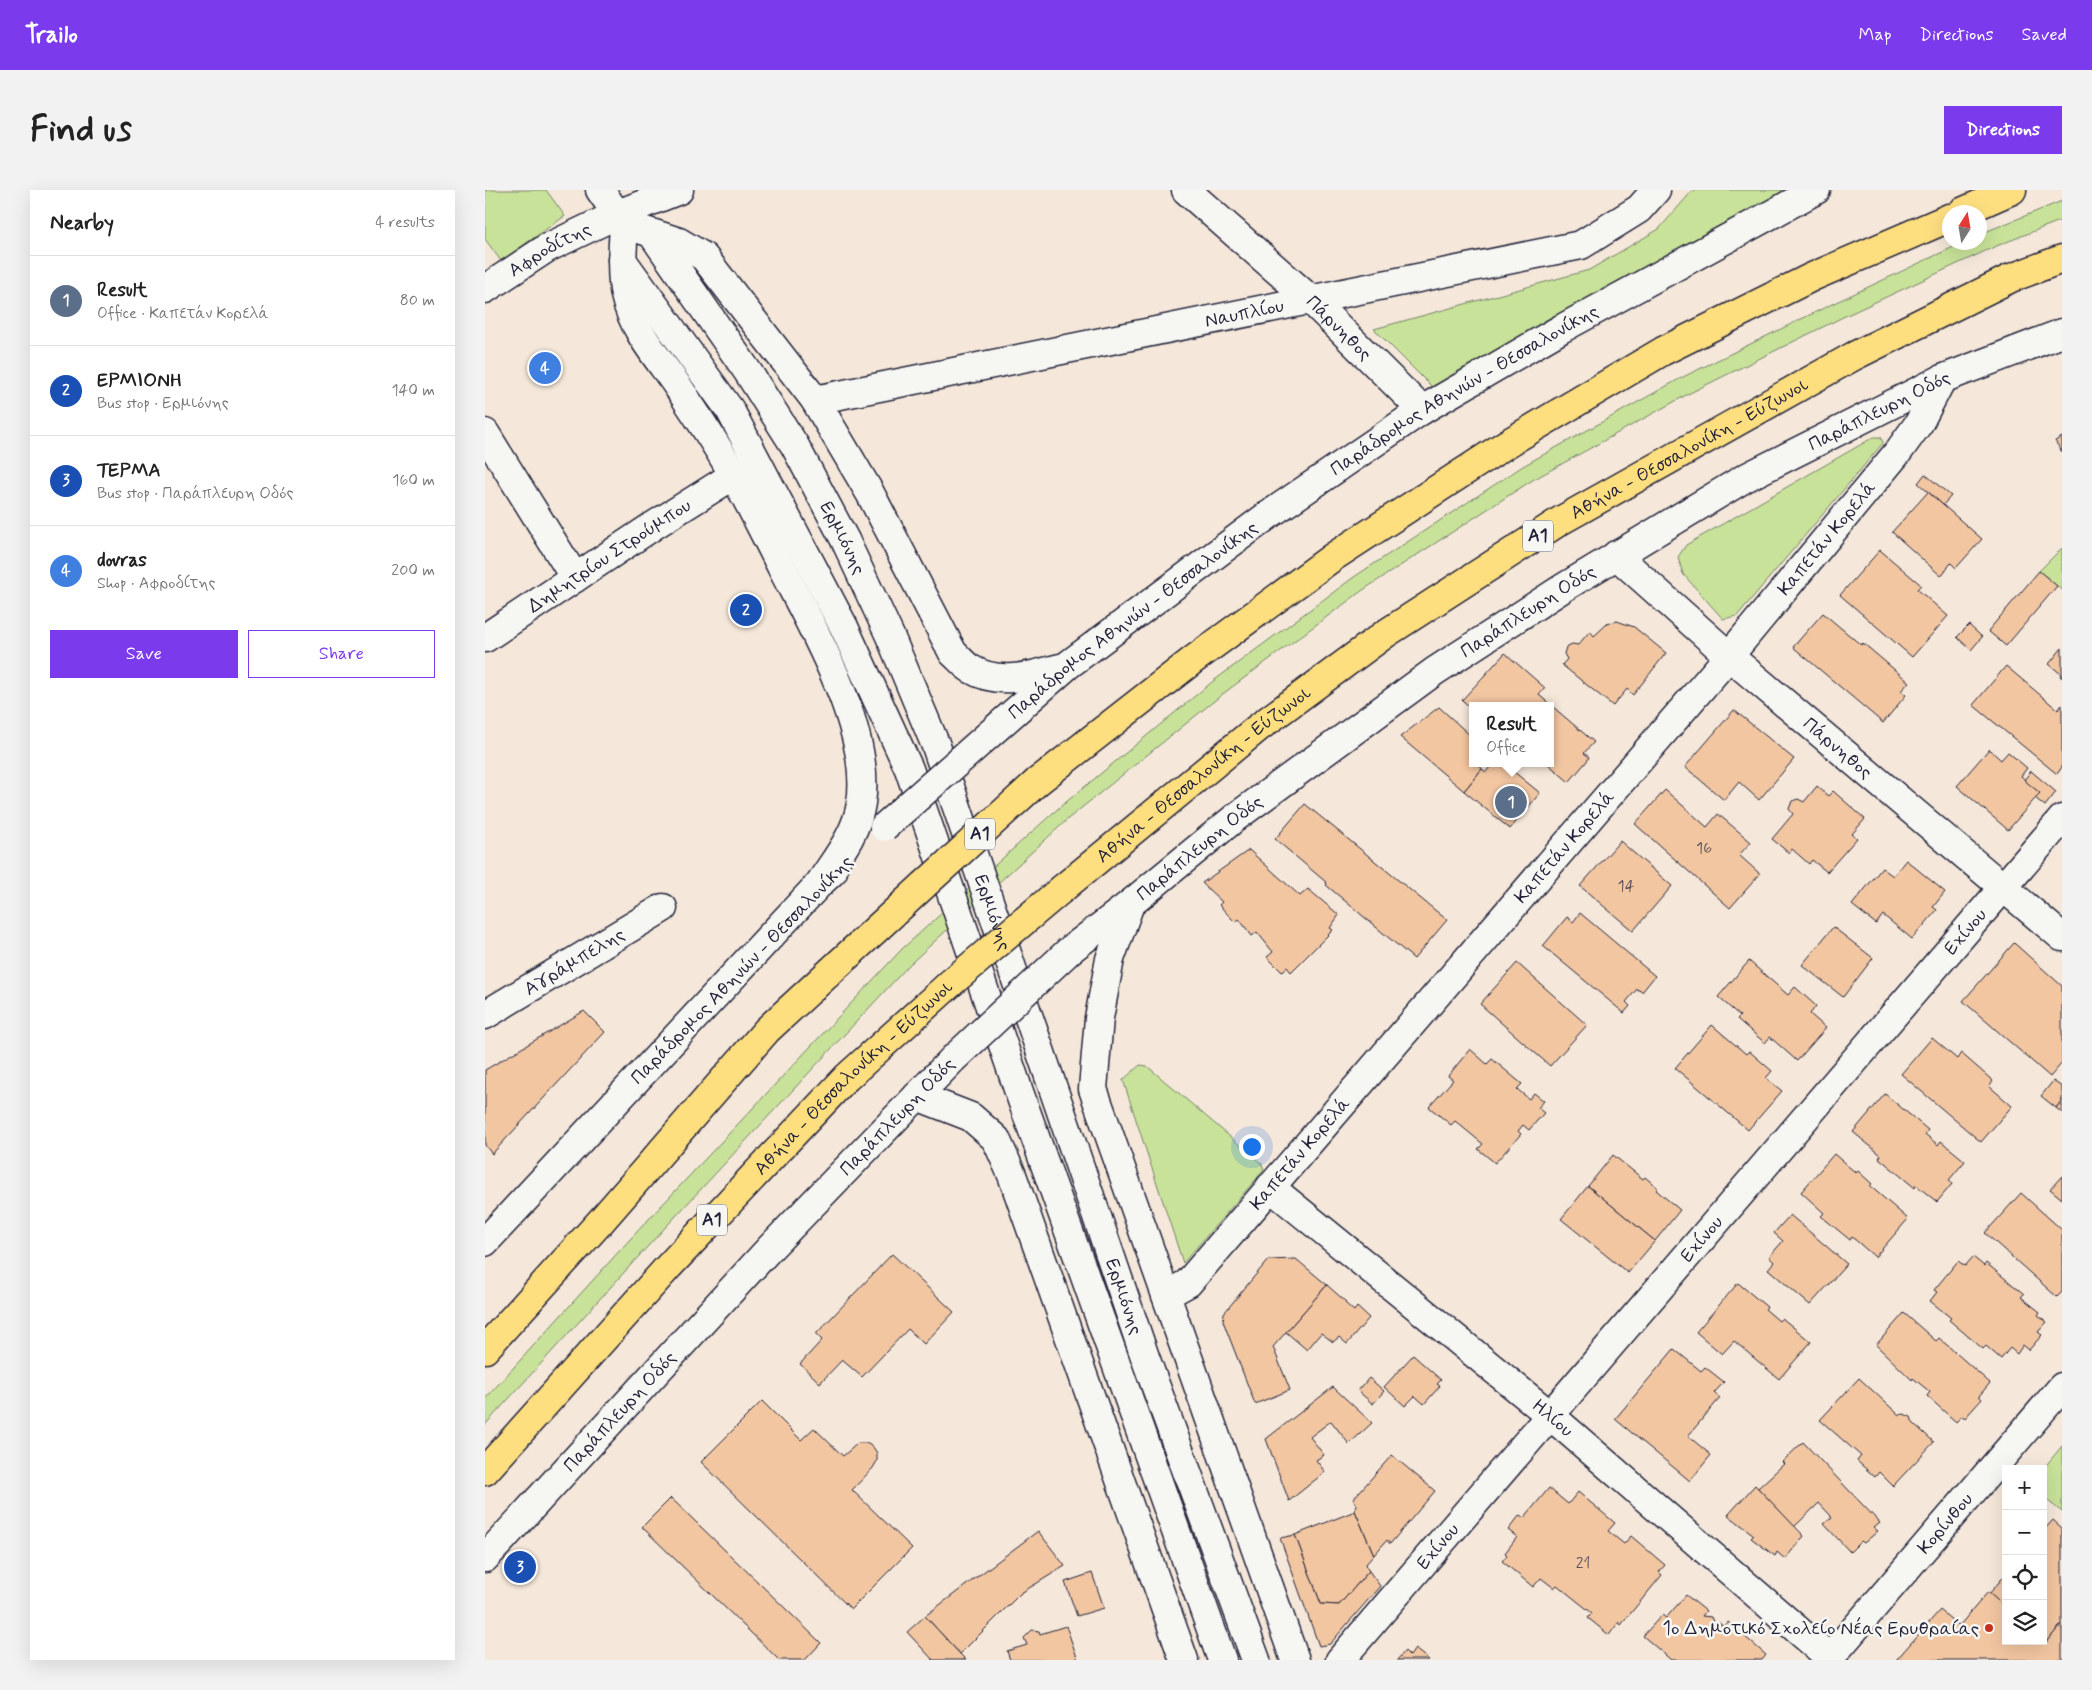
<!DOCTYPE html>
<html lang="en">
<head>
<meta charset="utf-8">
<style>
	body { margin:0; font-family:Mynerve,sans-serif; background:#f2f2f2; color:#222 }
	.controls { position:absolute; right:15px; bottom:15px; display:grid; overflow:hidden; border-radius:0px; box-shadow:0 5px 20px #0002 }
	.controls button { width:45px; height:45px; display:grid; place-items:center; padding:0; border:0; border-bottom:1px solid #e0e0e0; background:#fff; color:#222; font:25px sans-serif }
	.compass { position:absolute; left:1457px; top:15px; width:45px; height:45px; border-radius:50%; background:#fff; box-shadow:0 5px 20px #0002; rotate:11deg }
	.you { position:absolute; left:766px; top:956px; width:18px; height:18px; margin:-12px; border:4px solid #fff; border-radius:50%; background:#1a73e8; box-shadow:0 0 0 8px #1a73e833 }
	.badge { display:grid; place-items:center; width:32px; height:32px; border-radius:50%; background:#7c3aed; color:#fff; font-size:16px; font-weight:700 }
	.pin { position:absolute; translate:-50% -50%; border:2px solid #fff; box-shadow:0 1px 5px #0006 }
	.popup { position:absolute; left:984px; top:512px; width:85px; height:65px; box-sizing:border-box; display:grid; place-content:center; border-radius:0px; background:#fff; filter:drop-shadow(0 1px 4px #0005); font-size:16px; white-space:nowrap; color:#767676 }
	.popup b { font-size:19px; color:#222 }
	.popup::after { content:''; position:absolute; left:50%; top:100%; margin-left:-10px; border:10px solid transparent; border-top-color:#fff }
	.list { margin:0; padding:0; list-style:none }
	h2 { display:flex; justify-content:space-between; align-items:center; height:65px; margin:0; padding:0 20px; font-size:21px }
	h2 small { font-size:16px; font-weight:400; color:#767676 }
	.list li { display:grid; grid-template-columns:32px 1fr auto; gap:15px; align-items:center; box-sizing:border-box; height:90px; padding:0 20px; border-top:1px solid #e0e0e0 }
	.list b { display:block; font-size:19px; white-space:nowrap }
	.list p { margin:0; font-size:16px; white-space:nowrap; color:#767676 }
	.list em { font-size:16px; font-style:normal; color:#767676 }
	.actions { display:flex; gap:10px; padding:15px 20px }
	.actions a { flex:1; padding:11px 0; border:1px solid #7c3aed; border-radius:0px; text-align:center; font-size:18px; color:#7c3aed }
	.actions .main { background:#7c3aed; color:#fff }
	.icon { flex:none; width:28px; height:28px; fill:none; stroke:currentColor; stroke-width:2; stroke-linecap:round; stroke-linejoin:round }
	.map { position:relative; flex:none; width:1577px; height:1470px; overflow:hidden; border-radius:0px }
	header { display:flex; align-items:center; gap:30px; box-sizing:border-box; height:70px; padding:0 25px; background:#7c3aed; color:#fff }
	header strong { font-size:24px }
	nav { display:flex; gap:28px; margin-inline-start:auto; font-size:18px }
	.intro { display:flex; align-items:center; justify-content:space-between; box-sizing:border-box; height:120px; padding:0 30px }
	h1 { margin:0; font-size:35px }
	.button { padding:12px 22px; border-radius:0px; background:#7c3aed; color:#fff; font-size:18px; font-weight:700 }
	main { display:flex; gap:30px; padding:0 30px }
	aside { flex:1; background:#fff; border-radius:0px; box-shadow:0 5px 20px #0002 }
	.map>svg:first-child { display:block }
	.green { fill:#c8e299; stroke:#75826a }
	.building { fill:#f2c6a1; stroke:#22223b }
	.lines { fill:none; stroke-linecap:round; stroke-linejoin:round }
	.street-casing { stroke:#22223b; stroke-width:31 }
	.secondary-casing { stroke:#22223b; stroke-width:31 }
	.highway-casing { stroke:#22223b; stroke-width:31 }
	.street { stroke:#f6f6f2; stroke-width:28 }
	.secondary { stroke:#f6f6f2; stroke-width:28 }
	.highway { stroke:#fedf80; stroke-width:28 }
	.secondary-bridge-casing { stroke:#22223b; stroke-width:31; stroke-linecap:butt }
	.highway-bridge-casing { stroke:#22223b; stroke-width:31; stroke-linecap:butt }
	.secondary-bridge { stroke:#f6f6f2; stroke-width:28 }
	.highway-bridge { stroke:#fedf80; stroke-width:28 }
	.poi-dot { fill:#c8321e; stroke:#f6f6f2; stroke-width:2 }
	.labels { text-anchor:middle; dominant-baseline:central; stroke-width:5; stroke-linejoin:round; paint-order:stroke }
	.number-label { font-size:16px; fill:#564b54 }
	.shield { fill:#f6f6f2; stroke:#626272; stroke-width:1 }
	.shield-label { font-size:18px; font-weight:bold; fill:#22223b }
	.street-label { font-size:19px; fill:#22223b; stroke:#f6f6f2 }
	.poi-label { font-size:19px; fill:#22223b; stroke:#f6f6f2; text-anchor:end }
</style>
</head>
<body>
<header>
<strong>Trailo</strong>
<nav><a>Map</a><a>Directions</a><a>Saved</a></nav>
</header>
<div class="intro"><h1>Find us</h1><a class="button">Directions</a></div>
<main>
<aside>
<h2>Nearby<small>4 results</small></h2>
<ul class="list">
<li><span class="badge" style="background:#5c6f8a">1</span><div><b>Result</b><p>Office · Καπετάν Κορελά</p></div><em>80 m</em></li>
<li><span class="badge" style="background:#1a4fb4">2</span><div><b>ΕΡΜΙΟΝΗ</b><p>Bus stop · Ερμιόνης</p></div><em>140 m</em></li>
<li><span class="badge" style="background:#1a4fb4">3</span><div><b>ΤΕΡΜΑ</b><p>Bus stop · Παράπλευρη Οδός</p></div><em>160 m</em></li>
<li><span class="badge" style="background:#3f7fe0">4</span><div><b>dovras</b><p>Shop · Αφροδίτης</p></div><em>200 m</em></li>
</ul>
<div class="actions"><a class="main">Save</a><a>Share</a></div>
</aside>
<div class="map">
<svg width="1577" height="1470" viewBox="0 0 1577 1470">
	<rect width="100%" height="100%" fill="#f5e8da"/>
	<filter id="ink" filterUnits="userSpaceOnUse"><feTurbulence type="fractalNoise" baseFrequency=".02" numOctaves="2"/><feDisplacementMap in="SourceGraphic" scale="10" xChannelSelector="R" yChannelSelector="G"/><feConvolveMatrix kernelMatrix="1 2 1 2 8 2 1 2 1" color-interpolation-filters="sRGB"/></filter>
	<g filter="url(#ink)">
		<g class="green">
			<path d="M0,0H61L80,26L16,71L0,49Z"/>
			<path d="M1208,0H1307L950,200L889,139L1104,80L1174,39Z"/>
			<path d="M1577,11V30L1509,57L1358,127L1205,203L1046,291L878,400L739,503L584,628L425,774L164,1055L0,1235V1209L148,1046L417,759L569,622L727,492L869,387L1038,276L1196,188L1347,114L1477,53L1494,52L1495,44Z"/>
			<path d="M1389,247H1396L1398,253L1252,426L1238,429L1198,384L1193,367L1201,355Z"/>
			<path d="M1577,358V400L1554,381Z"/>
			<path d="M655,875L662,876L777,974L779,980L698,1073L638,890Z"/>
			<path d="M1577,1256V1322L1558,1307V1279Z"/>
		</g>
		<g class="building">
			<path d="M1577,247V262L1570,251Z"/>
			<path d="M1440,284L1466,306L1458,315L1433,293Z"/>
			<path d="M1443,302L1497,349L1471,378L1466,373L1456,386L1407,342Z"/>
			<path d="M1395,360L1436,395L1432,399L1463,426L1427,467L1355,405Z"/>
			<path d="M1554,381L1572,396L1521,456L1503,441Z"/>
			<path d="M1338,423L1376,455L1378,453L1424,492L1416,501L1421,505L1398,533L1308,457Z"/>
			<path d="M1132,431L1149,437L1181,463L1148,505L1142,499L1128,516L1077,475L1082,469L1079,464L1081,457L1087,454L1093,455L1105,441L1109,446L1122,434Z"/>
			<path d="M1484,435L1497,447L1486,460L1472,447Z"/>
			<path d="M1577,458V488L1575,486L1576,484L1564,474Z"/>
			<path d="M1020,463L1060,498L1054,505L1109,552L1099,563L1104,567L1102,571L1084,592L1062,573H1065V516H987V519L977,510Z"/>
			<path d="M1521,476L1573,520L1577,515V577L1572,584L1488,515Z"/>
			<path d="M954,517L987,547V573H993L997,579L979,601L915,547Z"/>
			<path d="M1249,520L1309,569L1274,610L1254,592L1239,610L1200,577Z"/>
			<path d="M1504,559L1516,570L1523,562L1542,578L1536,586L1555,603L1523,640L1472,596Z"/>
			<path d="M1008,573H1018L1055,603L1025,639L979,601L997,579L1001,582Z"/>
			<path d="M1546,581L1571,602L1560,616L1550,608L1555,603L1539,590Z"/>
			<path d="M1332,596L1343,606L1348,601L1380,629L1367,644L1372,648L1342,682L1327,670L1324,674L1307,659L1304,663L1287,649L1308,624L1304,619L1307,611L1313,609L1319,612Z"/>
			<path d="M1180,600L1222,637L1233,624L1266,652L1254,665L1275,684L1245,718L1150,634Z"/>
			<path d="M820,614L962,730L929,769L841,695L842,693L790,649Z"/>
			<path d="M1135,651L1187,696L1148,741L1095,696Z"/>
			<path d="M764,660L815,706L823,699L854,725L845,738L848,740L806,782L802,777L797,782L782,767L788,762L772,742L767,746L754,729L750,732L734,715L737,712L717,693Z"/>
			<path d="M1421,670L1460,702L1448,717L1452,720L1427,749L1398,725L1391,734L1367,715L1397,678L1408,686Z"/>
			<path d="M1095,723L1170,786L1157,802L1152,799L1141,812L1145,816L1139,823L1058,756L1082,727L1088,732Z"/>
			<path d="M1348,737L1388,768L1358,807L1317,775Z"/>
			<path d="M1529,753L1577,796V873L1565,887L1478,811Z"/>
			<path d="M1264,771L1303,805L1310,797L1331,816L1325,824L1341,838L1312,871L1285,847L1280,853L1252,829L1255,826L1233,807Z"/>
			<path d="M1032,773L1102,835L1065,876L995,814Z"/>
			<path d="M99,821L120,842L7,964L0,955V880Z"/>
			<path d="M1227,835L1261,864L1264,861L1287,881L1281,888L1297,901L1263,940L1190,878Z"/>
			<path d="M1447,848L1472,869L1476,863L1508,891L1504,896L1527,916L1496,952L1416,884Z"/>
			<path d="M985,859L1002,874L1007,869L1037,894L1032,899L1044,909L1049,903L1059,911L1053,918L1059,923L1044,940L1038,935L1033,941L1036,944L1010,973L993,959L998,954L970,931L966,935L944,917L968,890L963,886Z"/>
			<path d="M1568,891L1577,897V910L1571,918L1556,906Z"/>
			<path d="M1400,904L1443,940L1440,944L1453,955L1456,951L1480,971L1464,990L1467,994L1452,1012L1431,995L1430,998L1394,968L1396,965L1368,942Z"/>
			<path d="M1577,910V923L1571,918Z"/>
			<path d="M1349,964L1371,983L1373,981L1387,994L1385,996L1423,1029L1390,1067L1367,1047L1365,1050L1336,1026L1339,1023L1316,1002Z"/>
			<path d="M1128,965L1158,989L1160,987L1173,998L1171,1000L1195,1020L1170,1051L1103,996Z"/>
			<path d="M1577,986V1009L1565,999Z"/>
			<path d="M1103,996L1170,1051L1143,1083L1076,1029Z"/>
			<path d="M1536,1003L1577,1040V1102L1572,1107L1500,1043Z"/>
			<path d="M1305,1025L1362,1074L1325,1115L1283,1079L1289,1072L1284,1067L1298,1051L1289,1043Z"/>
			<path d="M407,1064L469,1122L439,1154L423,1139L377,1187L357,1170L335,1193L315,1174L337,1150L331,1144Z"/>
			<path d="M1488,1067L1499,1076L1501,1073L1539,1104L1536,1107L1555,1122L1553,1125L1562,1132L1553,1142L1557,1145L1544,1160L1538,1155L1532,1164L1525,1158L1516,1169L1501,1156L1498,1159L1464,1130L1466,1128L1445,1111L1452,1102L1449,1100L1473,1071L1480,1076Z"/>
			<path d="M811,1069L842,1095L788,1157L805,1200L770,1214L738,1131L739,1123L783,1070Z"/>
			<path d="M1253,1093L1282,1117L1280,1119L1294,1131L1297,1128L1326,1152L1294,1189L1249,1151L1237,1164L1211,1142Z"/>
			<path d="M842,1095L861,1112L860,1113L869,1121L872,1117L884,1128L862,1154L854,1147L848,1152L836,1143L822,1160L801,1142Z"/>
			<path d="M1419,1123L1451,1151L1454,1148L1505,1193L1494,1206L1497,1209L1480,1228L1477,1226L1471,1232L1442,1206L1445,1202L1428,1188L1427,1190L1391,1155Z"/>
			<path d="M1189,1159L1216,1181L1220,1177L1239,1192L1229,1203L1235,1208L1203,1246L1226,1265L1205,1291L1130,1229Z"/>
			<path d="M928,1165L956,1190L952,1194L955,1196L939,1214L930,1206L920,1216L899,1197Z"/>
			<path d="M884,1188L899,1201L888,1214L873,1201Z"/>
			<path d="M1374,1188L1414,1225L1419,1224L1426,1227L1428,1233L1449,1252L1408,1296L1394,1282L1390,1287L1372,1271L1376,1266L1335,1230Z"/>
			<path d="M848,1197L887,1233L864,1254L846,1231L825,1247L839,1265L831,1270L840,1282L804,1311L781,1249Z"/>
			<path d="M277,1211L316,1250L329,1238L358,1266L373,1253H381L388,1257L392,1263V1271L388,1278L367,1300L427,1358L366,1419L216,1272Z"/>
			<path d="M1318,1252L1395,1333L1389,1338L1393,1341L1379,1353L1376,1351L1365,1362L1339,1334L1347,1327L1334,1313L1309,1337L1273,1298L1299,1274L1297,1272Z"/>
			<path d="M907,1265L950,1301L905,1354L902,1350L889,1365L870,1321L872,1314L868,1309Z"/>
			<path d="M1270,1295L1319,1346L1300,1369L1292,1362L1290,1366L1266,1348L1269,1345L1243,1325Z"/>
			<path d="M1064,1298L1083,1314L1093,1302L1130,1333L1123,1341L1139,1354L1146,1346L1180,1375L1174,1382L1177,1385L1136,1435L1134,1432L1124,1445L1103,1428L1107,1423L1072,1395L1069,1398L1056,1388L1048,1397L1017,1371L1022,1365L1020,1363L1032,1347L1023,1340L1035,1325L1039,1328Z"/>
			<path d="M186,1308L336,1453L320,1470H294L157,1337Z"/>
			<path d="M870,1321L889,1365L880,1375L884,1381L854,1415L836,1414L810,1345Z"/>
			<path d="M1568,1330L1577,1338V1434L1561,1452L1558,1450V1341Z"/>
			<path d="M553,1341L580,1376L536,1403L475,1464L440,1426Z"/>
			<path d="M810,1345L836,1414L854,1415L884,1381L895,1396L845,1454L834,1456L795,1348Z"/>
			<path d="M607,1383L619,1418L592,1426L580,1392Z"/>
			<path d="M1521,1384V1418L1504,1404Z"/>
			<path d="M1503,1402L1521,1418V1451L1558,1450L1561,1452L1577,1434V1470H1411L1455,1420L1474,1436Z"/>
			<path d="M1201,1405L1221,1421L1217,1426L1226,1427L1230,1436L1233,1432L1239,1437L1243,1432L1281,1465L1277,1470H1186L1158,1446L1177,1425L1181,1428Z"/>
			<path d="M440,1426L475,1464L481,1470H448L422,1442Z"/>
			<path d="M581,1436L593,1470H525L522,1461L542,1455L539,1448L547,1440L554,1441L555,1444Z"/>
			<path d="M930,1459L944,1470H912L920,1461L925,1466Z"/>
		</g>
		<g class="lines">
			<defs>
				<g id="street">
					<path id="s1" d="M701,0L827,111L937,220"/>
					<path id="s2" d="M0,99L62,58L133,24L194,0"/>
					<path id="s3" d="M330,210L1096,55L1154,19L1171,0"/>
					<path d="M0,243L90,388"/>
					<path id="s4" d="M1131,365L1244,466L1577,747"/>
					<path id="s5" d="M0,448L168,336L249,285"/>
					<path d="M645,714L625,769L614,828L608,899L810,1470"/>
					<path id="s6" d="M0,825L178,718"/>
					<path d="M432,906L486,927L511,949L527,985L699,1470"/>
					<path id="s7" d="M785,997L1066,1226L1345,1468"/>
					<path id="s8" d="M681,1105L703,1093L1244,466L1413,262L1434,233L1457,189"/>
					<path id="s9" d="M855,1470L1577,629"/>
					<path id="s10" d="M1343,1470L1577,1197"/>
				</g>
				<g id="secondary">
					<path d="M115,0L139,34L194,52L219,67L330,210L385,303L468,463C474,468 479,475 486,479C514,496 546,486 575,478"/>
					<path d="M139,34C138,57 135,82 140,105C149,146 182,177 203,212C219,236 235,260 249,286C268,319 284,353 301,386C332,446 387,544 376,613C372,643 352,667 335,693"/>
					<path id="s11" d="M168,45L263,182L310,256L360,350L405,446L451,556L660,1167L771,1470"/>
					<path d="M137,70L245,220L359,437L424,579L533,899L737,1470"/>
					<path id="s12" d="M516,534L583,475L782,326L937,220L1076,139L1331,0"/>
					<path id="s13" d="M585,760L645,714L751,627L950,481L1078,398L1260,288L1457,189L1577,143"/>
					<path d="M0,1052L335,693L348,681"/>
					<path id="s14" d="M0,1368L286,1057L468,869"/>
				</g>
				<g id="highway">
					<path d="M1477,22L1527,0"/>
					<path d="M552,592L708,470L848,367L1023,253L1178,161L1327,87L1464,28"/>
					<path id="s15" d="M577,699L774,537L900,444L1075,331L1369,166L1526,88L1577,69"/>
					<path d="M0,1159L116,1031L282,840L439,695"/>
					<path id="s16" d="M0,1281L184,1076L361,888L467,792"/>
				</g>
			</defs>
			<use href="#street" class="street-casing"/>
			<use href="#secondary" class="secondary-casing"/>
			<use href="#highway" class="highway-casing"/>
			<use href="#street" class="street"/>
			<use href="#secondary" class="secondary"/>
			<use href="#highway" class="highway"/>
			<defs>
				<g id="secondary-bridge">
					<path d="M399,637L516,534"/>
					<path d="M468,869L585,760"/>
				</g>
				<g id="highway-bridge">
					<path d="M439,695L552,592"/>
					<path d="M467,792L577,699"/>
				</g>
			</defs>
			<use href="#secondary-bridge" class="secondary-bridge-casing"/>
			<use href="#highway-bridge" class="highway-bridge-casing"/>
			<use href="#secondary-bridge" class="secondary-bridge"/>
			<use href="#highway-bridge" class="highway-bridge"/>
		</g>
	</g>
	<circle class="poi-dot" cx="1504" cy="1438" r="5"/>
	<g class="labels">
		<g class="number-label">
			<text x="1219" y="658">16</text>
			<text x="1141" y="696">14</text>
			<text x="1098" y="1373">21</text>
		</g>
		<g class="shield">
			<rect x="1038" y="330.5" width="30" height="31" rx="4"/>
			<rect x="480" y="628.5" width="30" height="31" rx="4"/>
			<rect x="212" y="1014.5" width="30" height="31" rx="4"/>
		</g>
		<g class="shield-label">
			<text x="1053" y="346">Α1</text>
			<text x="495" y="644">Α1</text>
			<text x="227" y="1030">Α1</text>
		</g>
		<g class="street-label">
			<text stroke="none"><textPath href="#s2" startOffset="76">Αφροδίτης</textPath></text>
			<text stroke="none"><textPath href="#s3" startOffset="438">Ναυπλίου</textPath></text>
			<text stroke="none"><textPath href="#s1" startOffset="206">Πάρνηθος</textPath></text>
			<text stroke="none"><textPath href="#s12" startOffset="572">Παράδρομος Αθηνών - Θεσσαλονίκης</textPath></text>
			<text stroke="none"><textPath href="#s13" startOffset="975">Παράπλευρη Οδός</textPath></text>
			<text stroke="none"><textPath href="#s15" startOffset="768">Αθήνα - Θεσσαλονίκη - Εύζωνοι</textPath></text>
			<text stroke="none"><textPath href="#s11" startOffset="358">Ερμιόνης</textPath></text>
			<text stroke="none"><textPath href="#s8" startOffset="1006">Καπετάν Κορελά</textPath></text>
			<text stroke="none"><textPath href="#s5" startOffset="149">Δημητρίου Στρούμπου</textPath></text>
			<text stroke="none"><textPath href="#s13" startOffset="570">Παράπλευρη Οδός</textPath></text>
			<text stroke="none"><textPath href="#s12" startOffset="168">Παράδρομος Αθηνών - Θεσσαλονίκης</textPath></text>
			<text stroke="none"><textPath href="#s4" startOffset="294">Πάρνηθος</textPath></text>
			<text stroke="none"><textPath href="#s15" startOffset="182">Αθήνα - Θεσσαλονίκη - Εύζωνοι</textPath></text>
			<text stroke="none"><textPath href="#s8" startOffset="601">Καπετάν Κορελά</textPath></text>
			<text stroke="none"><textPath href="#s13" startOffset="165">Παράπλευρη Οδός</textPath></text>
			<text stroke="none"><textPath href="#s11" startOffset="762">Ερμιόνης</textPath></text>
			<text stroke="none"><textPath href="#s9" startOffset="960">Εχίνου</textPath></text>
			<text stroke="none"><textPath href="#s6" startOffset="104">Αγράμπελης</textPath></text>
			<text transform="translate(257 780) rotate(-46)">Παράδρομος Αθηνών - Θεσσαλονίκης</text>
			<text stroke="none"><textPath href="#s16" startOffset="539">Αθήνα - Θεσσαλονίκη - Εύζωνοι</textPath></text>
			<text stroke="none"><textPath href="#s14" startOffset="604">Παράπλευρη Οδός</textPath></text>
			<text stroke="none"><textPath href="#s8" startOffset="196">Καπετάν Κορελά</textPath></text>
			<text stroke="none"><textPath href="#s9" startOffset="555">Εχίνου</textPath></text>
			<text stroke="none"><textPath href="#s11" startOffset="1168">Ερμιόνης</textPath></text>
			<text stroke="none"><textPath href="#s14" startOffset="199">Παράπλευρη Οδός</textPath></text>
			<text stroke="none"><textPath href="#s7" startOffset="365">Ηλίου</textPath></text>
			<text stroke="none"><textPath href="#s10" startOffset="180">Κορίνθου</textPath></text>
			<text stroke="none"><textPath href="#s9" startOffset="150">Εχίνου</textPath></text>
		</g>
		<g class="poi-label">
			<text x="1494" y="1438">1ο Δημοτικό Σχολείο Νέας Ερυθραίας</text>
		</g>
	</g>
</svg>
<div class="controls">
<button>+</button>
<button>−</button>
<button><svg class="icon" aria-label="locate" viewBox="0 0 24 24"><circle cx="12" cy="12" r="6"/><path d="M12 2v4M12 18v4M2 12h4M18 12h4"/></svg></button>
<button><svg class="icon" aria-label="layers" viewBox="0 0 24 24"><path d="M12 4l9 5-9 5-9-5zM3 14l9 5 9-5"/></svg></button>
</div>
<svg class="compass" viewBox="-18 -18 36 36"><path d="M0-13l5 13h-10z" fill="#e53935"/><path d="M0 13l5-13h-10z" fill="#767676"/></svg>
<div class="you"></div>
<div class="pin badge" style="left:1026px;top:612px;background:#5c6f8a">1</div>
<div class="popup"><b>Result</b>Office</div>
<div class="pin badge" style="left:261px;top:420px;background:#1a4fb4">2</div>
<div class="pin badge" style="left:35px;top:1377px;background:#1a4fb4">3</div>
<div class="pin badge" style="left:60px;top:178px;background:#3f7fe0">4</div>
</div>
</main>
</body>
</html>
